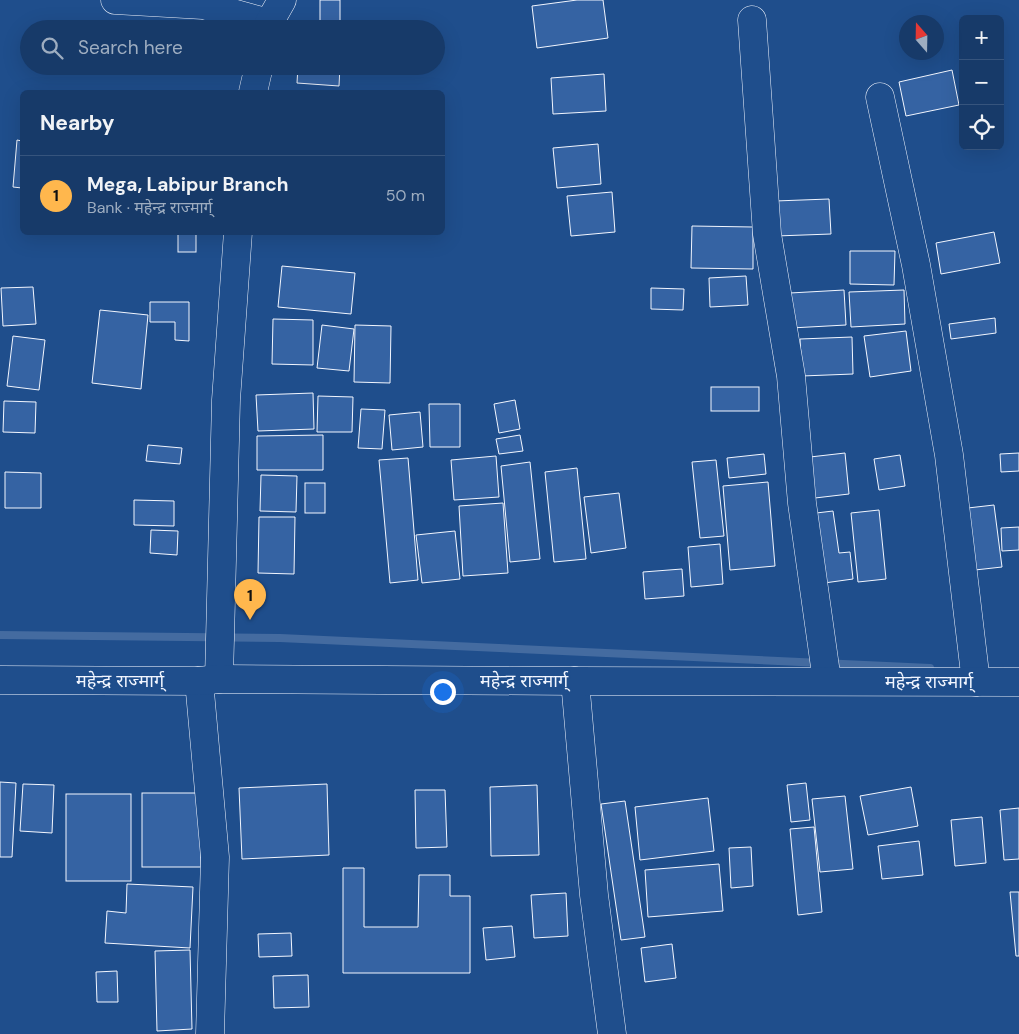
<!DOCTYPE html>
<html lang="en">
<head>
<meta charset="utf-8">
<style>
	body { margin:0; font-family:"DM Sans","Noto Sans Devanagari",sans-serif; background:#20416f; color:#f1f3f6 }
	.controls { position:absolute; right:15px; top:15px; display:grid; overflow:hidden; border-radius:8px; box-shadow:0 5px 20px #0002 }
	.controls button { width:45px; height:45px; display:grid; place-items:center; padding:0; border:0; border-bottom:1px solid #36547d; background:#173a69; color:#f1f3f6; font:25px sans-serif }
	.compass { position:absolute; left:899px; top:15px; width:45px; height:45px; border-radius:50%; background:#173a69; box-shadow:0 5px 20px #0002; rotate:340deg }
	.you { position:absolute; left:442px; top:691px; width:18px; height:18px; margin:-12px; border:4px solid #fff; border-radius:50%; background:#1a73e8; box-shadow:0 0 0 8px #1a73e833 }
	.badge { display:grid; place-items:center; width:32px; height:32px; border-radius:50%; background:#ffb74d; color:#111; font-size:16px; font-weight:700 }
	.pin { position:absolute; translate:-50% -41px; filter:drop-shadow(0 1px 2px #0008) }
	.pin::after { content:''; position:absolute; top:26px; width:18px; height:15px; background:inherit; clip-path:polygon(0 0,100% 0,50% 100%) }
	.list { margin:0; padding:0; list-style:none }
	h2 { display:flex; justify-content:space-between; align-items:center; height:65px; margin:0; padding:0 20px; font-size:21px }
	h2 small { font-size:16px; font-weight:400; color:#9eadc0 }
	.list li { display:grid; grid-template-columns:32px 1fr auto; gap:15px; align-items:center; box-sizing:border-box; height:80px; padding:0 20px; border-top:1px solid #36547d }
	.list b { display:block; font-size:19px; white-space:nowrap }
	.list p { margin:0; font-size:16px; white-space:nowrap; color:#9eadc0 }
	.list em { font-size:16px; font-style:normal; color:#9eadc0 }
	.icon { flex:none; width:28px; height:28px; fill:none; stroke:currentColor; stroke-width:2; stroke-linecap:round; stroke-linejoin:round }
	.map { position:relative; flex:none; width:1019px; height:1034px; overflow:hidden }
	.search { position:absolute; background:#173a69; box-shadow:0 5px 20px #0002; left:20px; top:20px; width:425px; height:55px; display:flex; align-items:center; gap:12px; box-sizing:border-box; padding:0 18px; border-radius:28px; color:#9eadc0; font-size:19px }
	.panel { position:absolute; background:#173a69; box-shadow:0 5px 20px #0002; left:20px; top:90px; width:425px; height:145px; border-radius:8px }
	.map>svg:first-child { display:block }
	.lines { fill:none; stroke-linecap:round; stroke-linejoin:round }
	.stream { stroke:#446ba0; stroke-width:8 }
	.building { fill:#3563a3; stroke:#f2f6ff }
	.minor-casing { stroke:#f2f6ff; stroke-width:29 }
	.highway-casing { stroke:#f2f6ff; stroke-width:29 }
	.minor { stroke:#1f4e8c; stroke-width:28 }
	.highway { stroke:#1f4e8c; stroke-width:28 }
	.labels { text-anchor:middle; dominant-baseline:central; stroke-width:4; stroke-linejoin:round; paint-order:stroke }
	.street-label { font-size:18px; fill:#f2f6ff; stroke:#1f4e8c }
</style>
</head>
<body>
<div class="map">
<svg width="1019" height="1034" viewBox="0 0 1019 1034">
	<rect width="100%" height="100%" fill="#1f4e8c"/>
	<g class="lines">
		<path class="stream" d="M0,635L280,638L930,668"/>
	</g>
	<g class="building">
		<rect x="320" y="0" width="20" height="26"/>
		<path d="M577,0H603L608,38L537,48L532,6Z"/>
		<path d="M298,66H340L339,86L297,83Z"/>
		<path d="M952,70L959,105L906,116L899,82Z"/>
		<path d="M604,74L606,111L553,114L551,78Z"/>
		<path d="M17,140L22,141V188L13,187Z"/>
		<path d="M598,144L601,184L557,188L553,148Z"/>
		<path d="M612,192L615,232L571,236L567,196Z"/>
		<path d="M829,199L831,234L776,236L775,201Z"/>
		<path d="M692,226L753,227V269L691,268Z"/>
		<rect x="178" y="232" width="18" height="20"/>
		<path d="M994,232L1000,263L941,274L936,243Z"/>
		<path d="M850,251H895L894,285L850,284Z"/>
		<path d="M282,266L355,273L351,314L278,307Z"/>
		<path d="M746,276L748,305L710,307L709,278Z"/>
		<path d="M33,287L36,324L3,326L1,288Z"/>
		<path d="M651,288L684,289L683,310L651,309Z"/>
		<path d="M844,290L846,325L791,328L790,293Z"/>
		<path d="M904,290L905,324L851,327L849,292Z"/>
		<path d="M150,302H189V341L175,340V322H150Z"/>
		<path d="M100,310L148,315L141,389L92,383Z"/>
		<path d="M995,318L996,333L951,339L949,324Z"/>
		<path d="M273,319L313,320V365L272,364Z"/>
		<path d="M322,325L354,329L349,371L317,368Z"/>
		<path d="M355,325L391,326L390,383L354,382Z"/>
		<path d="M906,331L911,371L870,377L864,336Z"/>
		<path d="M13,336L45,340L39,390L7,386Z"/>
		<path d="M852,337L853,374L802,376L800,339Z"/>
		<rect x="711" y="387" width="48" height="24"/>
		<path d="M313,393L314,429L258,431L256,395Z"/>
		<path d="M318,396L353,397L352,432H317Z"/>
		<path d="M515,400L520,429L499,433L494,404Z"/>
		<path d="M4,401L36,402L35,433L3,432Z"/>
		<path d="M429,404H460V447H430Z"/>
		<path d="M361,409L385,410L382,449L358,448Z"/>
		<path d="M420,412L423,447L392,450L389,415Z"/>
		<path d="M323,435V470H257V436Z"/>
		<path d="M520,435L523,451L499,454L496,439Z"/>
		<path d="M148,445L182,448L180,464L146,461Z"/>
		<path d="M845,453L849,494L815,498L810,457Z"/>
		<path d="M1019,453V471L1001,472L1000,454Z"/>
		<path d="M764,454L766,474L729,478L727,458Z"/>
		<path d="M900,455L905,486L879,490L874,459Z"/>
		<path d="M496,456L499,497L454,500L451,460Z"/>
		<path d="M408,458L418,580L390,583L379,460Z"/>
		<path d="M716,460L724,536L700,538L692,462Z"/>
		<path d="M530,462L540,559L510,562L501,466Z"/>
		<path d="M577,468L586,559L554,562L545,472Z"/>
		<path d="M5,472L41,473V508H5Z"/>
		<path d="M261,475L297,476L296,512L260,511Z"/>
		<path d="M768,482L775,566L730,570L723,486Z"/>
		<rect x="305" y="483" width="20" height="30"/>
		<path d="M619,493L626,548L591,553L584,497Z"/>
		<path d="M134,500L174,501V526L134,525Z"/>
		<path d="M503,503L508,573L463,576L459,506Z"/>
		<path d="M994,505L1002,567L966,571L959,509Z"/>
		<path d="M879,510L886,579L858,582L851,513Z"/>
		<path d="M833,511L839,553L850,552L853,579L817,584L808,514Z"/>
		<path d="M259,517H295L294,574L258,573Z"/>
		<path d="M1019,527V550L1002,551L1001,528Z"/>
		<path d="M151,530L178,531L177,555L150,553Z"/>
		<path d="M455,531L460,579L422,583L416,535Z"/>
		<path d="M720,544L723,584L691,587L688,547Z"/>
		<path d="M682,569L684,596L645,599L643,572Z"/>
		<path d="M0,782L16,783L12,857H0Z"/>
		<path d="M806,783L810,820L791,822L787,785Z"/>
		<path d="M23,784L54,785L52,833L20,831Z"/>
		<path d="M327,784L329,855L242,859L239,788Z"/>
		<path d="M537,785L539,855L491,856L490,787Z"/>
		<path d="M911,787L918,826L868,835L860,796Z"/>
		<path d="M415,790H445L447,847L416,848Z"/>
		<rect x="142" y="793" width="59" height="74"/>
		<rect x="66" y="794" width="65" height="87"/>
		<path d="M845,796L853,869L820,872L812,799Z"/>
		<path d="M708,798L714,851L640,860L635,807Z"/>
		<path d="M625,801L645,937L621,940L601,804Z"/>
		<path d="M1019,808V859L1004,860L1000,810Z"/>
		<path d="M982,817L986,863L955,866L951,820Z"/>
		<path d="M814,827L822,912L798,915L790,829Z"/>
		<path d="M919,841L923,875L882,879L878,846Z"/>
		<path d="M751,847L753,886L731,888L729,848Z"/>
		<path d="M719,864L723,911L648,917L645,870Z"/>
		<path d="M343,868H364V927H418L419,875H450V896H470V973H343Z"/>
		<path d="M127,884L193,887L190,948L105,943L107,911L126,913Z"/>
		<path d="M1010,892H1019V956H1016Z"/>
		<path d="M566,893L568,936L534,938L531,895Z"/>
		<path d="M512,926L515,957L486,960L483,928Z"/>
		<path d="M291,933L292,956L259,957L258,934Z"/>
		<path d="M672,944L676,978L645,982L641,948Z"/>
		<path d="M190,950L192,1029L157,1031L155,951Z"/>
		<path d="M117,971L118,1002H97L96,972Z"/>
		<path d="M308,975L309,1007L274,1008L273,976Z"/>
	</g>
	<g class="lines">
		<defs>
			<g id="minor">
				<path d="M115,0L203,5L269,23"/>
				<path d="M752,20L767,234L791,376L802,503L827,681"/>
				<path d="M267,29L269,23L282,0"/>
				<path d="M253,92L259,66"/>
				<path d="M880,97L916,265L949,455L976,682"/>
				<path d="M219,679L226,400L238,232"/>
				<path d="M199,681L215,857L210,1034"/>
				<path d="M575,681L594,895L612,1034"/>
			</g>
			<path id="highway" d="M0,680L199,681L219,679L575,681L1019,682"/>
		</defs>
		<use href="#minor" class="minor-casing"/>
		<use href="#highway" class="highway-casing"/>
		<use href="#minor" class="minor"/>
		<use href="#highway" class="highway"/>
	</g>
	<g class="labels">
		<g class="street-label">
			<text x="120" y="681">महेन्द्र राज्मार्ग्</text>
			<text x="524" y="681">महेन्द्र राज्मार्ग्</text>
			<text x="929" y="682">महेन्द्र राज्मार्ग्</text>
		</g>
	</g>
</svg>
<div class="controls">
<button>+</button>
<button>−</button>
<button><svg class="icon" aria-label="locate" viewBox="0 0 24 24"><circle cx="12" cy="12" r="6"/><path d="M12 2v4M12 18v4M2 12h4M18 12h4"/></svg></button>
</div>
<svg class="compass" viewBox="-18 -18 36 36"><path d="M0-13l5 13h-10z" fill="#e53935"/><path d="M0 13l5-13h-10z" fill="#9eadc0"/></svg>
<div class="you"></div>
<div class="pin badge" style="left:250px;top:620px">1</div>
<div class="search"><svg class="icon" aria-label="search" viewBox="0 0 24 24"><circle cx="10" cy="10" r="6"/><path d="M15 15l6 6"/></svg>Search here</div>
<section class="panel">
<h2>Nearby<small></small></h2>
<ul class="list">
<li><span class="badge">1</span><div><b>Mega, Labipur Branch</b><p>Bank · महेन्द्र राज्मार्ग्</p></div><em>50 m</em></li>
</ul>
</section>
</div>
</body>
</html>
